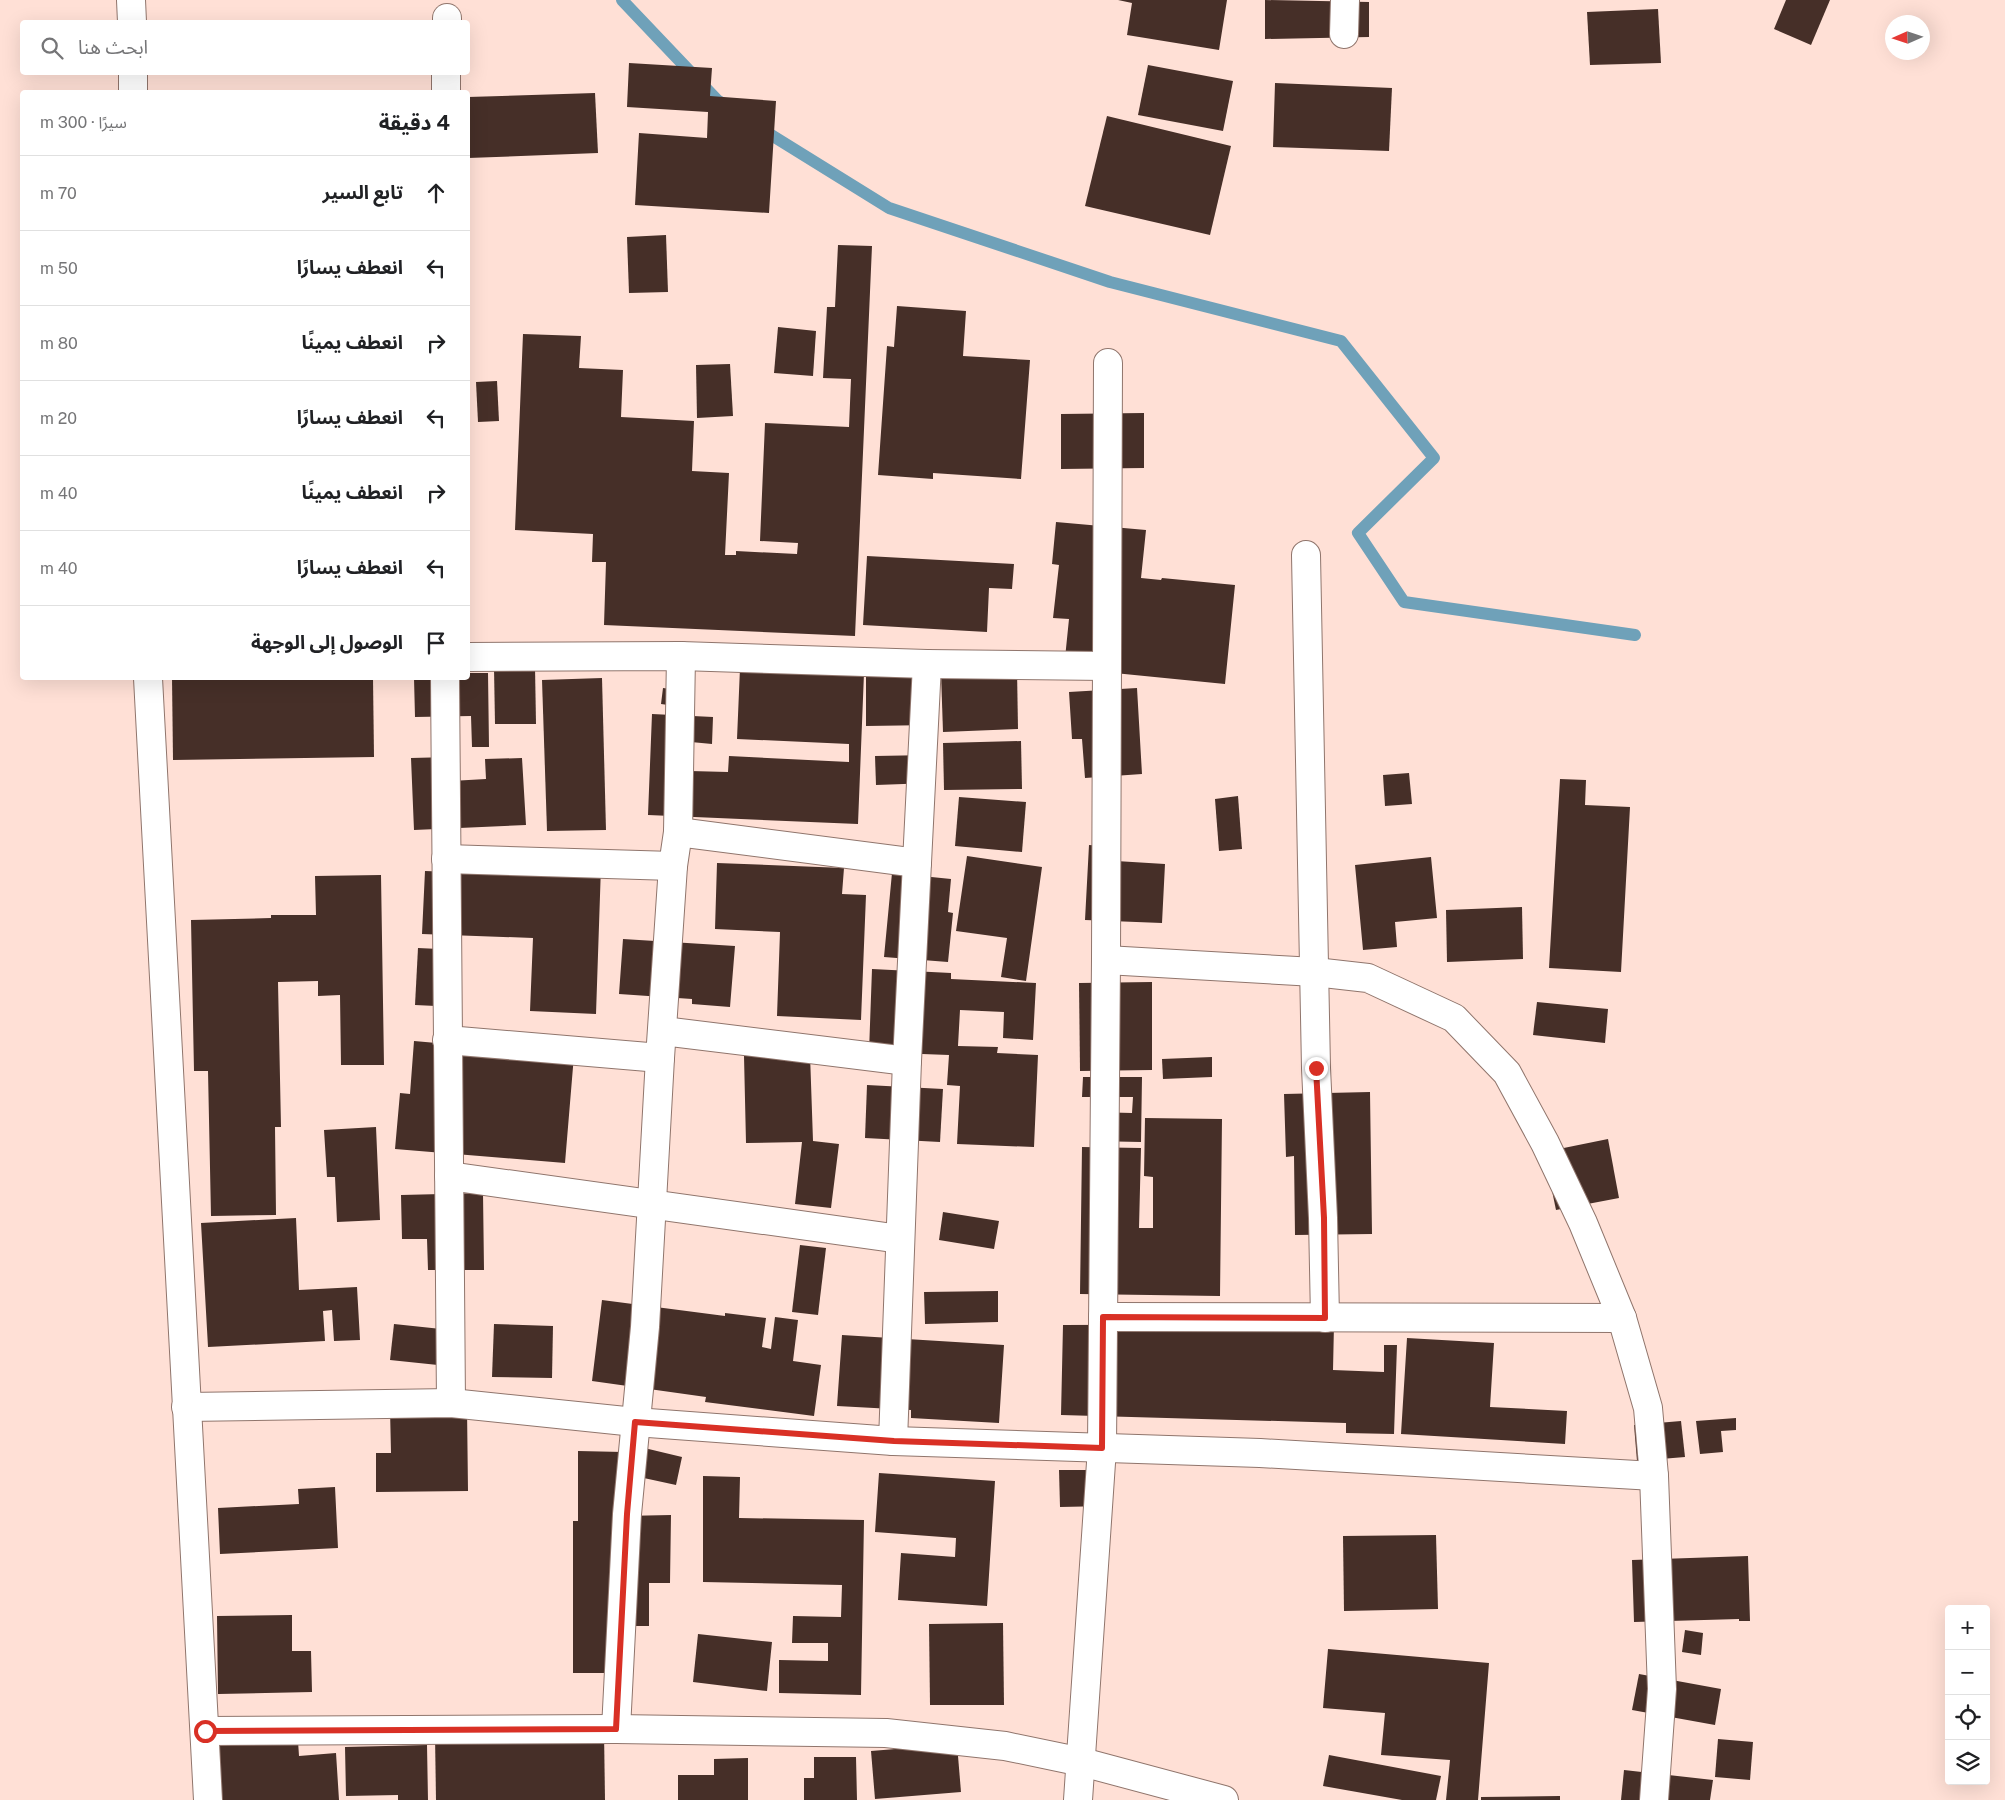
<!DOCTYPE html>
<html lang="ar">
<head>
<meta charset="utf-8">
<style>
	body { margin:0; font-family:"Public Sans","Noto Sans Arabic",sans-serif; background:#f2f2f2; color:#202124; direction:rtl }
	.controls { position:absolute; right:15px; bottom:15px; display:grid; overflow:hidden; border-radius:5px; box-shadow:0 5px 20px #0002 }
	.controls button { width:45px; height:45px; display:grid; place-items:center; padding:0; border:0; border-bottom:1px solid #e0e0e0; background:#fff; color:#202124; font:25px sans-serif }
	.compass { position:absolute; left:1885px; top:15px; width:45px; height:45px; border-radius:50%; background:#fff; box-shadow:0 5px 20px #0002; rotate:267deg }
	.stop { position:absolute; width:15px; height:15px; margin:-11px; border:4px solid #d93025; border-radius:50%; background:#fff }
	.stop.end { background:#d93025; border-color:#fff; box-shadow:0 1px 5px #0008 }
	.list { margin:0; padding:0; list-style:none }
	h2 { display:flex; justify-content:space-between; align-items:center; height:65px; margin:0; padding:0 20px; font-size:21px }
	h2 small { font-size:16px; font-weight:400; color:#757577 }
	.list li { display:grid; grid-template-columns:32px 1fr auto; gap:15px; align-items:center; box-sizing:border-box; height:75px; padding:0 20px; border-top:1px solid #e0e0e0 }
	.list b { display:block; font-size:19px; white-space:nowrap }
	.list em { font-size:16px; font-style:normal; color:#757577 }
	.icon { flex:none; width:28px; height:28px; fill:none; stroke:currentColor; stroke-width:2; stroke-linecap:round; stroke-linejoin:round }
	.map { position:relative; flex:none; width:2005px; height:1800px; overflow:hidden; direction:ltr }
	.search { position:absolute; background:#fff; box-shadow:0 5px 20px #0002; left:20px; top:20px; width:450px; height:55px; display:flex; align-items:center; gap:12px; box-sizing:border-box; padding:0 18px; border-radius:5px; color:#757577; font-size:19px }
	.panel { position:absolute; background:#fff; box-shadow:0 5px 20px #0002; left:20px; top:90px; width:450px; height:590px; border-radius:5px; direction:rtl }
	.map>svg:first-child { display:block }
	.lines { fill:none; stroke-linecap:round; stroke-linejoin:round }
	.stream { stroke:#6fa1b9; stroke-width:12 }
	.building { fill:#462f28 }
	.street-casing { stroke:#90756c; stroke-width:30 }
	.street { stroke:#fff; stroke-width:28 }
	.route { stroke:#d93025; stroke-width:6 }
</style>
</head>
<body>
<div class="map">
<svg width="2005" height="1800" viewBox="0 0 2005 1800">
	<rect width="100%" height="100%" fill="#ffe0d6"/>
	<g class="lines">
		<g class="stream">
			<path d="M622,0L717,100L726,106"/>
			<path d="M760,128L889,208L1110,282L1341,341L1434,458L1358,533L1404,602L1635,635"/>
		</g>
	</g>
	<g class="building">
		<path d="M1118,0H1227L1219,50L1127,35L1132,3Z"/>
		<path d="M1265,0L1369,2V37L1265,39Z"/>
		<path d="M1786,0H1830L1811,45L1774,29Z"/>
		<path d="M1658,9L1661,63L1590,65L1587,12Z"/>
		<path d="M629,63L712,68L710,96L776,101L769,213L635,205L639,133L707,138L708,112L627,107Z"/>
		<path d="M1148,65L1233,81L1223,131L1138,115Z"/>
		<path d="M1275,83L1392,88L1389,151L1273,147Z"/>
		<path d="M595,93L598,153L468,158V97Z"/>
		<path d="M1107,116L1231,146L1210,235L1085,206Z"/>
		<path d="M666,235L668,292L629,293L627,237Z"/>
		<path d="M838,245L872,246L855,636L604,625L606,562H592L593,534L515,530L523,334L581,336L579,368L623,370L621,417L694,421L692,471L729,473L725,555H736V551L797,554L798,543L760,541L765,423L849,427L851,379L823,378L827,307H835Z"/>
		<path d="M897,306L966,311L963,356L1030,360L1021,479L933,473V479L878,475L887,346L894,347Z"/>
		<path d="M778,327L816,331L813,376L774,373Z"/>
		<path d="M730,364L733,416L697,418L696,365Z"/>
		<path d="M497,381L499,421L478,422L476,382Z"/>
		<path d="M1144,413V468L1061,469V414Z"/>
		<path d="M1056,522L1146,530L1141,578L1161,580L1162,578L1235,585L1225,684L1064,668L1069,619L1053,618L1059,565L1052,564Z"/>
		<path d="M867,556L1014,564L1012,589L989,588L987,632L863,625Z"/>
		<path d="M535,667L536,724H495L494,668Z"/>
		<path d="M866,667H932L933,725L866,726Z"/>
		<path d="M740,668L864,673L858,824L648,815L652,714L713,717L712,744L691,742L690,771L728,772L729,756L849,762V744L737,739Z"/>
		<path d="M1017,670L1018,729L943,732L941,673Z"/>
		<path d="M468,673H488L489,747H472L471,716L415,717L414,678H468Z"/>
		<path d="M172,678H373L374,757L173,760Z"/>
		<path d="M602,678L606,830L547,831L542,680Z"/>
		<path d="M663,688L692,692L690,708L661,704Z"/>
		<path d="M1137,688L1142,774L1085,778L1082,739H1072L1069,692Z"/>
		<path d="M1021,741L1022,789L944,790L943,743Z"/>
		<path d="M930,755L931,783L876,785L875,756Z"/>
		<path d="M450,757L451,781L486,779L485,759L522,758L526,825L414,830L411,758Z"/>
		<path d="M1409,773L1412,804L1385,806L1383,775Z"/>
		<path d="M1560,779L1586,780L1585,805L1630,807L1621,972L1549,968Z"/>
		<path d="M1238,796L1242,849L1219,851L1215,799Z"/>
		<path d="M959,797L1026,802L1022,852L955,846Z"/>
		<path d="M1089,845L1117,847L1116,861L1165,864L1162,923L1085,920Z"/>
		<path d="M967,856L1042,867L1026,981L1001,977L1007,938L956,931Z"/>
		<path d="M1431,857L1437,918L1395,922L1397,947L1363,950L1355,865Z"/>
		<path d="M717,863L844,868L842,894L866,895L861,1020L777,1016L780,932L715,929Z"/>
		<path d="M601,866L596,1014L530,1011L533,938L422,934L425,871L532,875Z"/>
		<path d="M892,873L951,879L948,912L953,913L948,962L884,957Z"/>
		<path d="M381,875L384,1065H341L340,995L318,996V981L278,982L281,1127H275L276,1215L211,1216L208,1071H194L191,920L271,918V915H316L315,876Z"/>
		<path d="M1522,907L1523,959L1447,962L1446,910Z"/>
		<path d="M623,939L735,946L730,1007L692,1004V999L619,994Z"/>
		<path d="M418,948L460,950L457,1007L415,1005Z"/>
		<path d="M872,969L951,973V979L1036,983L1033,1040L1003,1038L1004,1012L960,1010L958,1046L998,1047L997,1053L1038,1055L1034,1147L957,1144L960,1086L947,1085L949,1055L869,1052Z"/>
		<path d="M1152,982V1070L1080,1071L1079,983Z"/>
		<path d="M1537,1002L1608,1009L1605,1043L1533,1035Z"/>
		<path d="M414,1041L574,1055L565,1163L395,1149L400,1093L410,1094Z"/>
		<path d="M810,1054L813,1141L839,1144L831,1208L795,1204L802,1142L746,1143L744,1056Z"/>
		<path d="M1212,1057V1077L1163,1079L1162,1059Z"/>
		<path d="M1083,1077H1142L1141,1142L1092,1141L1093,1112L1132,1113L1133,1097H1082Z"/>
		<path d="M867,1085L943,1089L940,1142L865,1138Z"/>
		<path d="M1370,1092L1372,1234L1295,1235L1294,1156L1286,1157L1284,1094Z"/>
		<path d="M1145,1118L1222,1119L1220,1296L1080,1294L1082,1147L1141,1148L1139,1228H1153V1177L1144,1176Z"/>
		<path d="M376,1127L380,1220L337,1222L335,1177H327L324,1130Z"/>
		<path d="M1608,1139L1619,1198L1556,1210L1544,1152Z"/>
		<path d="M483,1193L484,1270H428L427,1239H402L401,1195Z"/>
		<path d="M943,1212L999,1221L994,1249L939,1240Z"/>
		<path d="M296,1218L299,1290L357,1287L360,1340L334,1341L332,1310L323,1311L325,1341L208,1347L201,1223Z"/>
		<path d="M800,1245L826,1248L818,1315L792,1312Z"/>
		<path d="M998,1291V1322L925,1324L924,1292Z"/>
		<path d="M602,1300L725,1316V1313L766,1318L762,1347L771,1349L775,1317L798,1320L793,1361L821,1365L814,1416L705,1402L706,1397L592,1381Z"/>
		<path d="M394,1324L460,1331L457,1367L390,1360Z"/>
		<path d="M494,1324L553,1326L552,1378L492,1377Z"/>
		<path d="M1334,1324L1333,1370L1384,1372V1345H1397L1394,1434L1346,1433V1423L1061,1415L1063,1325Z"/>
		<path d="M842,1335L1004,1345L999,1423L911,1418V1410L837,1406Z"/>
		<path d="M1407,1338L1494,1343L1490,1407L1567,1411L1565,1444L1401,1434Z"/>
		<path d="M467,1408L468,1491L376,1492V1453H391L390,1409Z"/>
		<path d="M1736,1418V1430L1721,1431L1723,1452L1700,1454L1696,1421Z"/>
		<path d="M1681,1421L1685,1457L1637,1461L1634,1425Z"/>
		<path d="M636,1446L682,1457L676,1485L630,1475Z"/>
		<path d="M578,1451L623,1452V1516L671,1515L670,1583H649V1626H626L625,1673H573V1521H578Z"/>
		<path d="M1059,1470H1107V1506L1060,1507Z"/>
		<path d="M879,1473L995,1481L987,1606L898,1600L901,1553L955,1557L956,1538L875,1532Z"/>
		<path d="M703,1476L740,1477L739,1518L864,1520L861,1695L779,1693V1660L828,1661V1643H792L793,1616L841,1617L842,1585L703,1582Z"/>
		<path d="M335,1487L338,1548L220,1554L218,1508L299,1504L298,1489Z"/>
		<path d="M1436,1535L1438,1609L1344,1611L1343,1536Z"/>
		<path d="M1748,1556L1750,1621H1739V1619L1634,1622L1632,1560Z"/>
		<path d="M292,1615V1651H311L312,1692L218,1694L217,1616Z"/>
		<path d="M1003,1623L1004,1705H930L929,1624Z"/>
		<path d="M1685,1630L1703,1633L1701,1655L1682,1652Z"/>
		<path d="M698,1634L772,1642L767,1691L693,1682Z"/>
		<path d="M1328,1649L1489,1663L1478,1800H1446L1450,1760L1381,1755L1385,1713L1323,1708Z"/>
		<path d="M1639,1674L1721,1689L1715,1725L1632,1710Z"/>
		<path d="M604,1731L605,1800H436L435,1735Z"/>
		<path d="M1718,1739L1753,1742L1750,1780L1715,1777Z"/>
		<path d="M298,1741L299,1756L336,1753L339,1800H218L215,1746Z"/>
		<path d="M957,1744L961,1792L875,1799L871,1751Z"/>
		<path d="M427,1745L428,1800H398V1795L346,1796L345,1747Z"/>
		<path d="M1329,1755L1441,1776L1436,1800H1402L1323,1786Z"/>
		<path d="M814,1757H856L857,1800H804V1778H814Z"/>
		<path d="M748,1758V1800H678V1775H714V1759Z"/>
		<path d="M1624,1770L1713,1780L1710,1800H1621Z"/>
		<path d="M1560,1796V1800H1481V1797Z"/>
	</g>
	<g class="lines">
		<defs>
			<g id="street">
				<path d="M131,0L132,22"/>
				<path d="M447,22V18"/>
				<path d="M1344,34L1345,0"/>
				<path d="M133,72V92"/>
				<path d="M446,92V72"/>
				<path d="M1306,555L1316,1068L1323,1218L1325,1318"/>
				<path d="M468,657L681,656L927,664L1106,666"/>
				<path d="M148,678L208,1800"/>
				<path d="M445,678L451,1403"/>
				<path d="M678,832L917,863"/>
				<path d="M446,859L673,866"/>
				<path d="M1106,960L1315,972L1368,978L1454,1018L1507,1073L1545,1143L1583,1223L1622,1318L1648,1408L1654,1476L1662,1689L1654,1800"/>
				<path d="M663,1031L907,1061"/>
				<path d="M447,1040L660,1058"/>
				<path d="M449,1176L900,1239"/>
				<path d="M1103,1317L1622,1318"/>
				<path d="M186,1407L451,1403L635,1422L893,1441L1260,1453L1654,1476"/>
				<path d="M893,1441L907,1061L927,664"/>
				<path d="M616,1729L627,1514L645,1327L660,1058L673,866L678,832L681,656"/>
				<path d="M205,1731L616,1729L886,1733L1005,1746L1082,1762L1224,1800"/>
				<path d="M1078,1800L1102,1448L1106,960L1108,363"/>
			</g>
		</defs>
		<use href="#street" class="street-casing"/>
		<use href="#street" class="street"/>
	</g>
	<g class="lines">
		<path class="route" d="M205,1731L616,1729L627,1514L635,1422L894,1441L1102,1448L1103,1317L1325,1318L1324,1218L1316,1068"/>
	</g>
</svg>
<div class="controls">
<button>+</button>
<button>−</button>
<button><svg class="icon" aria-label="locate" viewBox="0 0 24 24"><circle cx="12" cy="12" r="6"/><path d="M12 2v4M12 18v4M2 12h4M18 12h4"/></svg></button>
<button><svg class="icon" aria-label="layers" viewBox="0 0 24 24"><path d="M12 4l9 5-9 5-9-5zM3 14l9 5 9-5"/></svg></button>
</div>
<svg class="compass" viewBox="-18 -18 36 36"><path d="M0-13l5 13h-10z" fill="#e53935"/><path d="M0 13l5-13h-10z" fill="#757577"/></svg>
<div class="stop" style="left:205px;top:1731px"></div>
<div class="stop end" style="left:1316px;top:1068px"></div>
<div class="search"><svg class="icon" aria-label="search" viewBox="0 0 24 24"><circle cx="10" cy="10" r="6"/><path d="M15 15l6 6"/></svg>ابحث هنا</div>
<section class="panel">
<h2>4 دقيقة<small>سيرًا · 300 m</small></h2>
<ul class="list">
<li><svg class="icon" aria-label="ahead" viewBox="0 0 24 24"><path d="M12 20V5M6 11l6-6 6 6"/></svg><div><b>تابع السير</b></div><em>70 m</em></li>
<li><svg class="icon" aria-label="left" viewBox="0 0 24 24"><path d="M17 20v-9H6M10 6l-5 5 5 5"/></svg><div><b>انعطف يسارًا</b></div><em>50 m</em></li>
<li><svg class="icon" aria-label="right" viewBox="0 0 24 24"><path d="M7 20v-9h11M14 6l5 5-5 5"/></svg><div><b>انعطف يمينًا</b></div><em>80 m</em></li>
<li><svg class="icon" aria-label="left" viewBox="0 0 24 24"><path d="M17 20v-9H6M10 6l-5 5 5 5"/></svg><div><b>انعطف يسارًا</b></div><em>20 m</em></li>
<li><svg class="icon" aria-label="right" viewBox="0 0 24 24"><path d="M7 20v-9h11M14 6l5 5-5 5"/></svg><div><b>انعطف يمينًا</b></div><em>40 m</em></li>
<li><svg class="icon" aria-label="left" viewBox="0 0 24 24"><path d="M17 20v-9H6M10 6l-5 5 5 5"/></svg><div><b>انعطف يسارًا</b></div><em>40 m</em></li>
<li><svg class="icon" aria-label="arrive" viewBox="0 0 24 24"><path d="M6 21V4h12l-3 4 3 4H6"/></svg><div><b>الوصول إلى الوجهة</b></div></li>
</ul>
</section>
</div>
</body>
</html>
